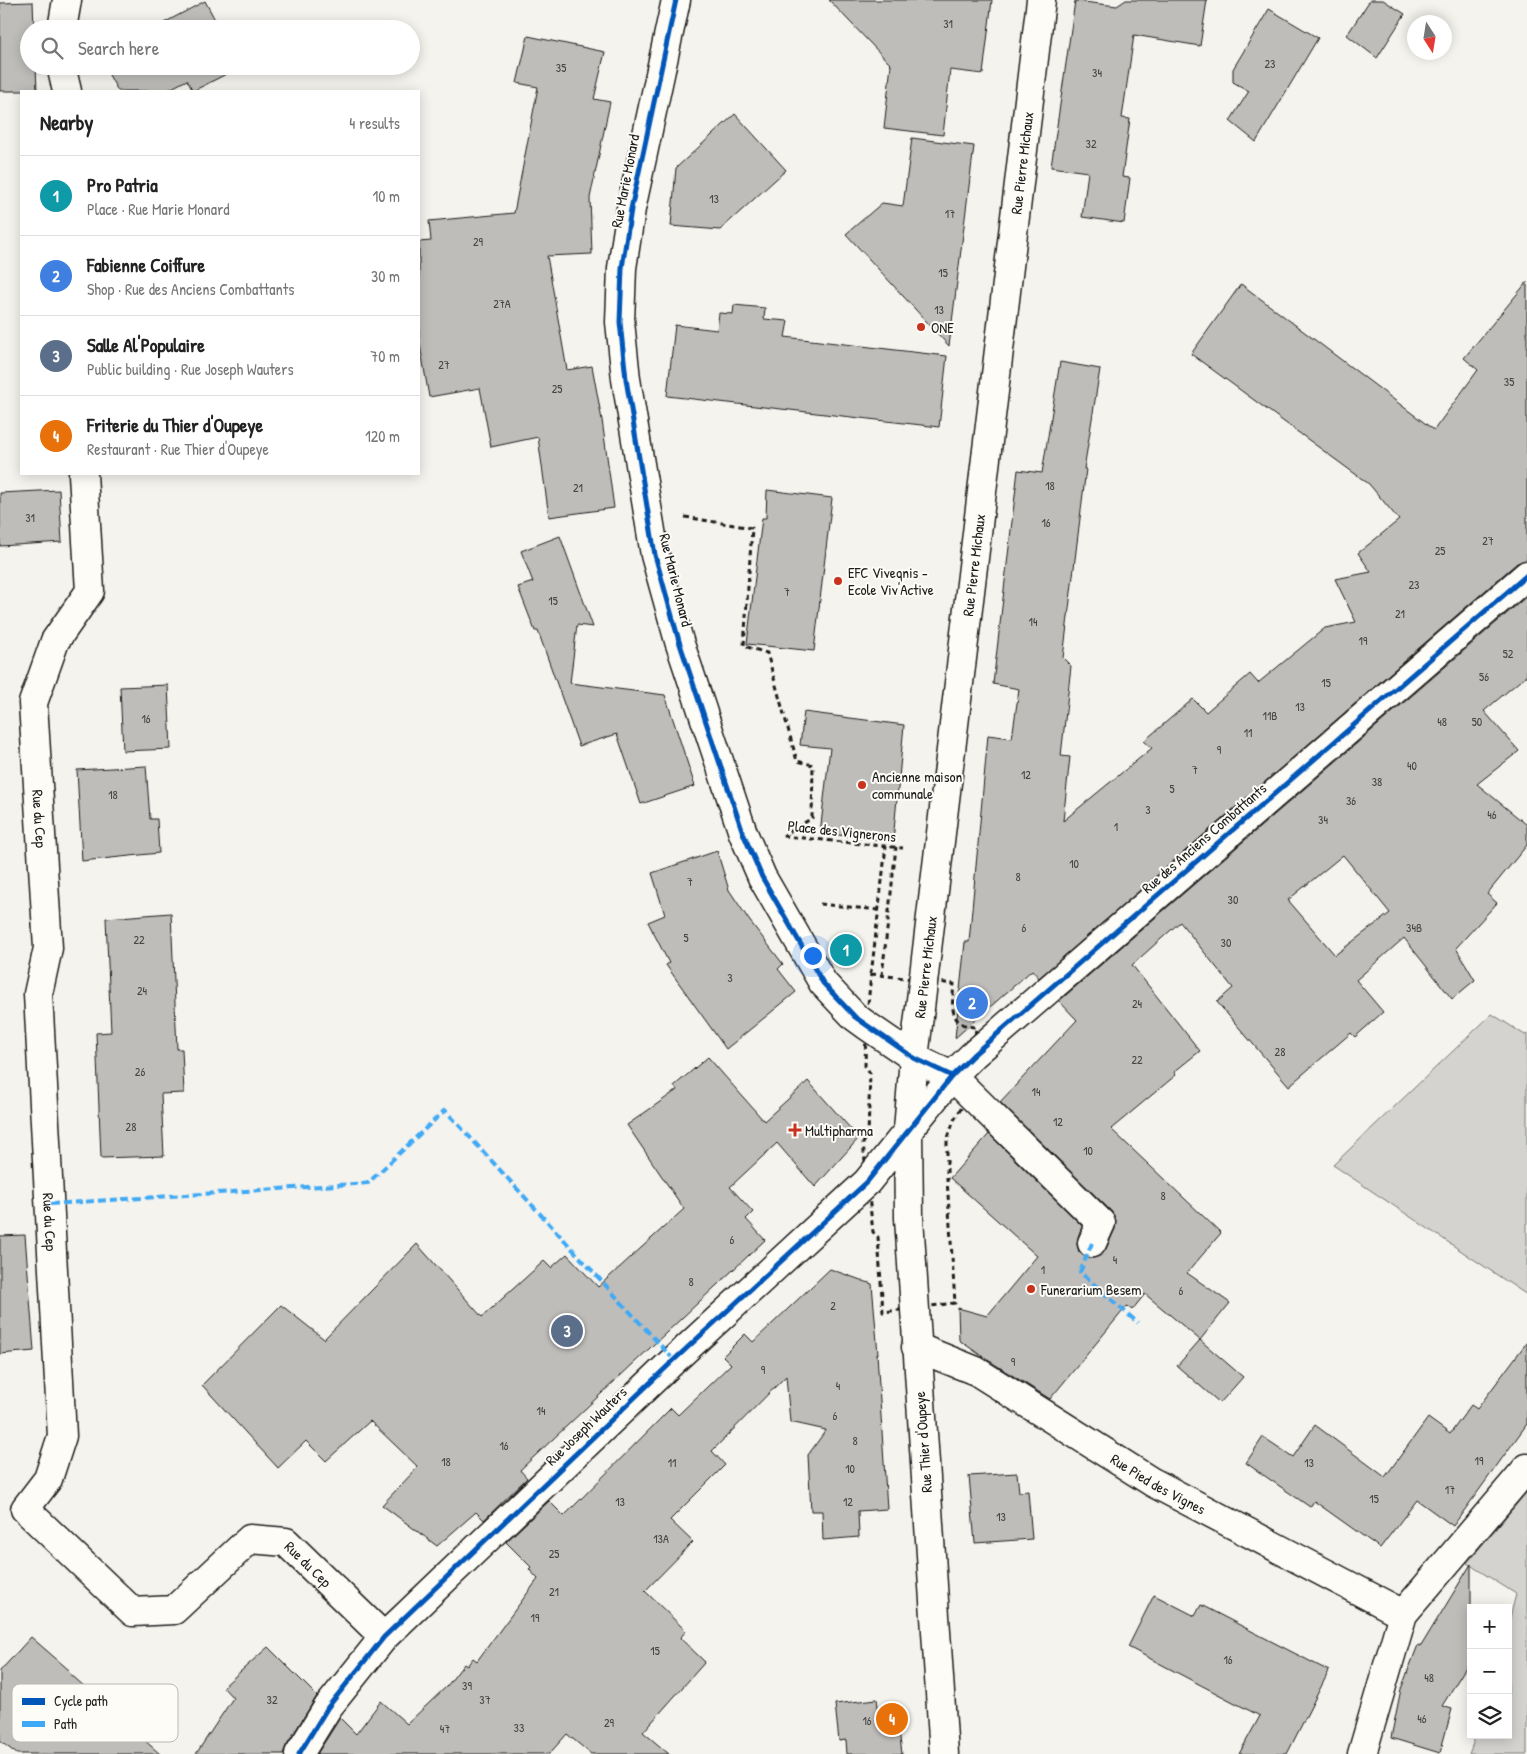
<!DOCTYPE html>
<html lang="en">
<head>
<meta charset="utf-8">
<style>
	body { margin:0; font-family:"Patrick Hand",sans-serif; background:#f2f2f2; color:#222 }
	.controls { position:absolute; right:15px; bottom:15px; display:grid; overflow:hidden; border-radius:0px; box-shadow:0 2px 12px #0003 }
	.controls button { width:45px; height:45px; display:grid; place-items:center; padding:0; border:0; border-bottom:1px solid #e0e0e0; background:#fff; color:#222; font:25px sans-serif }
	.compass { position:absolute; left:1407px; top:15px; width:45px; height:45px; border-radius:50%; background:#fff; box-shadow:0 2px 12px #0003; rotate:168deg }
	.you { position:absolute; left:812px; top:955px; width:18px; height:18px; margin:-12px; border:4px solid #fff; border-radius:50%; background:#1a73e8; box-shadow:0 0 0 8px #1a73e833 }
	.badge { display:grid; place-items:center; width:32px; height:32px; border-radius:50%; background:#0f766e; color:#fff; font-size:16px; font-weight:700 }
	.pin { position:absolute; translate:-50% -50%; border:2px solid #fff; box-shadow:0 1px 5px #0006 }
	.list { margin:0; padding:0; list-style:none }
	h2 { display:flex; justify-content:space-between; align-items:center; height:65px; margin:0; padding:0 20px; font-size:21px }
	h2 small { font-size:16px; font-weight:400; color:#767676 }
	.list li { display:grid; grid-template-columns:32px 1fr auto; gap:15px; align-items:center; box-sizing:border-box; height:80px; padding:0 20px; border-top:1px solid #e0e0e0 }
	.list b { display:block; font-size:19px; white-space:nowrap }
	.list p { margin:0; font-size:16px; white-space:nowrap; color:#767676 }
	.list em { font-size:16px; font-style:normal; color:#767676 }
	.icon { flex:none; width:28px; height:28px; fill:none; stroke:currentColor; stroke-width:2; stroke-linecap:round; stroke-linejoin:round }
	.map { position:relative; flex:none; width:1527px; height:1754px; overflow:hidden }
	.search { position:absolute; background:#fff; box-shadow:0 2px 12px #0003; left:20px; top:20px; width:400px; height:55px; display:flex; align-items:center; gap:12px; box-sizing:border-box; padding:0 18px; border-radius:28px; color:#767676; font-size:19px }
	.panel { position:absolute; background:#fff; box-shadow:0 2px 12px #0003; left:20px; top:90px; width:400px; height:385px; border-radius:0px }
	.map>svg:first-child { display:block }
	.green { fill:#d4d3cf; stroke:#787876 }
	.building { fill:#bebdba; stroke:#1c1c1c; fill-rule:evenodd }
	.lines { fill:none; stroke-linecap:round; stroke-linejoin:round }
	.minor-casing { stroke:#1c1c1c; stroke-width:31 }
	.major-casing { stroke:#1c1c1c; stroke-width:31 }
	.path { stroke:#1c1c1c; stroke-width:3; stroke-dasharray:5 4; stroke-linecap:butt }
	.minor { stroke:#fdfcf7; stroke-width:28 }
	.major { stroke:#fdfcf7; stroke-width:28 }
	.quiet { stroke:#3fa9f5; stroke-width:4; stroke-dasharray:8 4; stroke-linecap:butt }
	.cycleway-casing { stroke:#fdfcf7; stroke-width:8 }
	.cycleway { stroke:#0057b8; stroke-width:5 }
	.poi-dot { fill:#c8321e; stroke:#fdfcf7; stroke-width:2 }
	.labels { text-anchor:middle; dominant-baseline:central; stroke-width:4; stroke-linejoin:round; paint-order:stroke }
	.number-label { font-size:12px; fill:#444 }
	.street-label { font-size:15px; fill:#1c1c1c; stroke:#fdfcf7 }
	.poi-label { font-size:15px; fill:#1c1c1c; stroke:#fdfcf7; text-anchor:start }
	.key { fill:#fdfcf7; stroke:#bab9b5; stroke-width:1 }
	.key-label { font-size:14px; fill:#1c1c1c }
</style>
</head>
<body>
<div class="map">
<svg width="1527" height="1754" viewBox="0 0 1527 1754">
	<rect width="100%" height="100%" fill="#f4f3ee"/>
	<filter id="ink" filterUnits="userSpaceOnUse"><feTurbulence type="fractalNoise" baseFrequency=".02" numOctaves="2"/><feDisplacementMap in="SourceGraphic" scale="10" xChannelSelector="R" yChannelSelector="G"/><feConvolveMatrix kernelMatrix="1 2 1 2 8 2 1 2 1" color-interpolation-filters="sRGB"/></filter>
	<g filter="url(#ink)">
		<g class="green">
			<path d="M1492,1014L1525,1035L1527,1034V1295L1333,1165Z"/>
			<path d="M1527,1492V1754H1469L1476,1735H1508V1626L1516,1594L1467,1563Z"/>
		</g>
		<g class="building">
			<path d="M829,0H992L983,74L950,70L943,135L884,128L891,65Z"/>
			<path d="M1126,0H1207L1200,46L1134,35L1122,118L1130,119L1122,177L1130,178L1124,223L1082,217L1088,172L1051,167L1075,1L1117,6Z"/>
			<path d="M1370,0H1383L1405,14L1377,58L1347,35Z"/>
			<path d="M205,1L220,29H153L158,26Z"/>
			<path d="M33,2L34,29H29V66H36L37,91H0V3Z"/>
			<path d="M1269,9L1318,38L1256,142L1230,121L1249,91L1233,82V69Z"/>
			<path d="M528,36L605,52L594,99L610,102L590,198L592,254L547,256L567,370L592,366L602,420L614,508L549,517L538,437L491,447L480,388L429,397L419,339V242L431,241L429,221L514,213L538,87L517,83Z"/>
			<path d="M104,66H240V67L193,91L187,80L166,91H118Z"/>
			<path d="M735,114L786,170L720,230L671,226L676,168Z"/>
			<path d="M912,138L974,146L949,346L846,234L882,203L903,206Z"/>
			<path d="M1527,282V560L1517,563L1039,978L1032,970L955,1038L965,942H969L988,735L1012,738L1019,689L993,684L1018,470L1042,473L1060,362L1100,369L1084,469H1086L1063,658L1071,666L1061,756L1070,757L1063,821L1152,748L1144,741L1193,699L1206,712L1250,674L1258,683L1325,628L1356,622L1335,579L1371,572L1358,553L1399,520L1369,484L1191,354L1241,284L1434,430L1478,370L1464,358Z"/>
			<path d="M734,305L765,308L764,319L788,321L785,337L947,356L939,427L667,396L675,325L717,330L719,313L733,314Z"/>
			<path d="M59,490L62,542L0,546V493Z"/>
			<path d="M767,490L832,498L814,651L747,644L762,518H766Z"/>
			<path d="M560,536L593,627L577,625L570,683L665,695L695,786L641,804L617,734L579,746L538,631H535L518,587L533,582L521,551Z"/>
			<path d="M1527,596V675L1484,711L1519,751L1477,784L1527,825V845L1487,894L1497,903L1456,948L1475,980L1452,999L1404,938L1356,980L1383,1012L1355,1037L1351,1033L1289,1086L1217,1002L1233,988L1180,922L1132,965L1200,1051L1174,1072L1176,1075L1111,1129L1221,1233L1187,1273L1230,1303L1200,1340L1145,1294L1132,1310L1127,1306L1050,1399L983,1357L959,1340L958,1308L987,1316L1037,1256L950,1178L989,1134L1082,1226L1078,1237L1077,1245L1079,1252L1085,1257L1094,1258L1101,1255L1106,1249L1115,1229L1116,1220L1112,1212L1000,1102L1077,1020L1059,1001ZM1343,855L1390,913L1335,955L1288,900Z"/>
			<path d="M168,685L171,749L123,751L120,687Z"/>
			<path d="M804,712L904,725L893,841L820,833L830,748L800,745Z"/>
			<path d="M146,766L150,819H157L159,853L82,861L77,770Z"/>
			<path d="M717,851L729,890L749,920L783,964L778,969L796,992L726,1049L666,965L669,963L648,922L665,915L652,873Z"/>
			<path d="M171,913L177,1049H182L184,1093L161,1094L164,1156L101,1158L96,1033L111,1032L106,918Z"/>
			<path d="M708,1057L764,1121L808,1081L859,1138L815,1187L777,1143L730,1187L753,1212L746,1219L765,1240L520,1470L527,1478L484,1520L476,1512L437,1546L382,1505L418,1467L370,1421L326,1461L306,1441L278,1468L202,1385L281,1305L324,1339L417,1244L482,1317L544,1261L551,1268L567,1254L598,1287L684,1209L627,1125L677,1090L674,1086Z"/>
			<path d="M25,1235L34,1351L0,1354V1236Z"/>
			<path d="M830,1269L872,1284L878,1354H877L887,1509L858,1511L859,1537L823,1540L822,1511H811L808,1455L826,1430L790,1422L786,1376L712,1451L725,1465L670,1520L693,1542L645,1591L686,1631L680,1638L705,1662L643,1732L669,1754H591L567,1734L549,1754H317L340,1718L356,1734L381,1701L407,1724L447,1686L464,1664L467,1666L473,1658L477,1661L538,1579L529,1569L531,1567L506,1542L549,1501L564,1516L671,1408L678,1415L731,1364L723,1356L745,1334L753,1342Z"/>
			<path d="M1200,1340L1243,1377L1220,1403L1177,1366Z"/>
			<path d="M1527,1342V1424L1453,1526L1417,1500L1380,1548L1314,1501L1310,1507L1246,1463L1263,1437L1293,1457L1315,1425L1385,1477L1428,1418L1450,1434L1471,1405L1477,1409Z"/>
			<path d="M1017,1473L1019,1492L1028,1491L1032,1539L975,1543L969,1476Z"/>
			<path d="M1471,1564V1659L1442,1706L1452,1709L1440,1753L1391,1738L1401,1689L1418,1645L1421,1646Z"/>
			<path d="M1154,1595L1195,1616L1201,1605L1329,1671L1287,1754H1239L1260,1716L1128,1647Z"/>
			<path d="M31,1637L69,1670L67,1671L160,1754H17L0,1741V1671Z"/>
			<path d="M268,1647L317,1696L286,1746L283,1754H196L233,1698L223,1687Z"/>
			<path d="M877,1699L879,1715L897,1713L902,1754H847L846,1740L839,1741L835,1704Z"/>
		</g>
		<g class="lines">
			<defs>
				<g id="minor">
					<path d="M676,0L631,209L622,268L620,322L626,379L655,555L679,641L743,833L762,877L823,983L855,1017L866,1025L914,1058L952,1076L970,1094L1101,1223L1092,1243"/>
					<path d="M62,29L67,0"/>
					<path d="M61,66L67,91"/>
					<path id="s1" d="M83,474L90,591L55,641L33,703L48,948L38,994L62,1436L48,1479L25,1509L133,1612L174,1610L250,1539L286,1542L384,1637"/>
					<path id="s2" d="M916,1347L976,1371L1152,1482L1403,1614"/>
					<path d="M299,1754L328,1707L384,1637L674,1360L867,1182L952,1076L973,1055L1527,575"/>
					<path d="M1362,1754L1403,1614L1527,1468"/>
				</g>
				<g id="major">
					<path id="s3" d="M944,1754L909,1218L908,1130L914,1058L1041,0"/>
				</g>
			</defs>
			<use href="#minor" class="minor-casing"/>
			<use href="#major" class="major-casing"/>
			<g class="path">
				<path d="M685,517L752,528L744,646L767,653L797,761L813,765L812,818L783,836"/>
				<path d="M783,836L903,848"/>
				<path d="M820,904L879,910"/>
				<path d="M870,974L872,967L886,846"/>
				<path d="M871,974L954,984C952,1005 948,1026 976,1027L970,1094L954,1120L947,1141V1179L955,1303L883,1312L878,1237L873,1232L863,1143L868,1136L870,1073L865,1066L866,1025Z"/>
				<path d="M882,976L896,847"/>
			</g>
			<use href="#minor" class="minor"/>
			<use href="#major" class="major"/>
			<g class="quiet">
				<path d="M50,1204L368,1183L445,1110L674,1360"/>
				<path d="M1092,1243L1080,1272L1138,1323"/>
			</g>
			<defs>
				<g id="cycleway">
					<path d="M676,0L631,209L622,268L620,322L626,379L655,555L679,641L743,833L762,877L823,983L855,1017L914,1058L952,1076"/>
					<path d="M299,1754L328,1707L384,1637L674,1360L867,1182L952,1076L973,1055L1527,575"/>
				</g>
			</defs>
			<use href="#cycleway" class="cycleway-casing"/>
			<use href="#cycleway" class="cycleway"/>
		</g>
	</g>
	<g class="poi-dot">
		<circle cx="921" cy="327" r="5"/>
		<circle cx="838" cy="581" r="5"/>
		<circle cx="862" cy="785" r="5"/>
		<path d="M792.5 1122.5h5v5h5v5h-5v5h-5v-5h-5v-5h5z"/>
		<circle cx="1031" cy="1289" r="5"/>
	</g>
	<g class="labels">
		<g class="number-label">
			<text x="948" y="23">31</text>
			<text x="1270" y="63">23</text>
			<text x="561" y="67">35</text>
			<text x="1097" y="72">34</text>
			<text x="1091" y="143">32</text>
			<text x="714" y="198">13</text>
			<text x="950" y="213">17</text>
			<text x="478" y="241">29</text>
			<text x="943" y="272">15</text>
			<text x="502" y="303">27A</text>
			<text x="939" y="309">13</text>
			<text x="444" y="364">27</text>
			<text x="1509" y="381">35</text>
			<text x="557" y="388">25</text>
			<text x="1050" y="485">18</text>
			<text x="578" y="487">21</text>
			<text x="30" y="517">31</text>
			<text x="1046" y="522">16</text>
			<text x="1488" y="540">27</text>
			<text x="1440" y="550">25</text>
			<text x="1414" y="584">23</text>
			<text x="787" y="591">7</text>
			<text x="553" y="600">15</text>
			<text x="1400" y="613">21</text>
			<text x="1033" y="621">14</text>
			<text x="1363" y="640">19</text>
			<text x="1508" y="653">52</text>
			<text x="1484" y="676">56</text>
			<text x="1326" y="682">15</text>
			<text x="1300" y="706">13</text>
			<text x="1270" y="715">11B</text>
			<text x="146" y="718">16</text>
			<text x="1442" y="721">48</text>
			<text x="1477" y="721">50</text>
			<text x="1248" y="732">11</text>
			<text x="1219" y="749">9</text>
			<text x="1412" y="765">40</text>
			<text x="1195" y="769">7</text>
			<text x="1026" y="774">12</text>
			<text x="1377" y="781">38</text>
			<text x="1172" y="788">5</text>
			<text x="113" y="794">18</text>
			<text x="1351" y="800">36</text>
			<text x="1148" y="809">3</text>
			<text x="1492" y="814">46</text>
			<text x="1323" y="819">34</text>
			<text x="1116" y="826">1</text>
			<text x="1074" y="863">10</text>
			<text x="1018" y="876">8</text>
			<text x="690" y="881">7</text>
			<text x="1233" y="899">30</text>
			<text x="1024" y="927">6</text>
			<text x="1414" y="927">34B</text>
			<text x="686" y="937">5</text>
			<text x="139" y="939">22</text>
			<text x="1226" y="942">30</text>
			<text x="730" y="977">3</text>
			<text x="142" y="990">24</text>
			<text x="1137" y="1003">24</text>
			<text x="1280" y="1051">28</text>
			<text x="1137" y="1059">22</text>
			<text x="140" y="1071">26</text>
			<text x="1036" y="1091">14</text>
			<text x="1058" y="1121">12</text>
			<text x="131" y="1126">28</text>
			<text x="1088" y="1150">10</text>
			<text x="1163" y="1195">8</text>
			<text x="732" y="1239">6</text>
			<text x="1115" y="1259">4</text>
			<text x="1043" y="1269">1</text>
			<text x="691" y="1281">8</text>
			<text x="1181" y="1290">6</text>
			<text x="833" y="1305">2</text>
			<text x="1013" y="1361">9</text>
			<text x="763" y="1369">9</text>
			<text x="838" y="1385">4</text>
			<text x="541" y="1410">14</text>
			<text x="835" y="1415">6</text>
			<text x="855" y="1440">8</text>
			<text x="504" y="1445">16</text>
			<text x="1479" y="1460">19</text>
			<text x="446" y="1461">18</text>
			<text x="672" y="1462">11</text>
			<text x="1309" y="1462">13</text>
			<text x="850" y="1468">10</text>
			<text x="1450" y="1489">17</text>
			<text x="1374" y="1498">15</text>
			<text x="620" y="1501">13</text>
			<text x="848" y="1501">12</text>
			<text x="1001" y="1516">13</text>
			<text x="661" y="1538">13A</text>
			<text x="554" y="1553">25</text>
			<text x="554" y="1591">21</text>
			<text x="535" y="1617">19</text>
			<text x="655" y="1650">15</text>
			<text x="1228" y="1659">16</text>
			<text x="1429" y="1677">48</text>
			<text x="467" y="1685">39</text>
			<text x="272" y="1699">32</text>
			<text x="485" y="1699">37</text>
			<text x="1422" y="1718">46</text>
			<text x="867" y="1720">16</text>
			<text x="609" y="1722">29</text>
			<text x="519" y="1727">33</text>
			<text x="445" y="1728">47</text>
		</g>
		<g class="street-label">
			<text stroke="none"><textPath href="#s3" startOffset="1599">Rue Pierre Michaux</textPath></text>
			<text transform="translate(625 181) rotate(-79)">Rue Marie Monard</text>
			<text stroke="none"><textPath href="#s3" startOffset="1194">Rue Pierre Michaux</textPath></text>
			<text transform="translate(676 580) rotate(76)">Rue Marie Monard</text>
			<text stroke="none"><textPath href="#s1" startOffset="360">Rue du Cep</textPath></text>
			<text transform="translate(842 831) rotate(6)">Place des Vignerons</text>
			<text transform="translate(1204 838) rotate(-41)">Rue des Anciens Combattants</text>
			<text stroke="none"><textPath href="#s3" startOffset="789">Rue Pierre Michaux</textPath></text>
			<text stroke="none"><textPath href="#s1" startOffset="765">Rue du Cep</textPath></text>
			<text transform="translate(586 1426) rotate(-44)">Rue Joseph Wauters</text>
			<text transform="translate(923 1442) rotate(-94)">Rue Thier d'Oupeye</text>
			<text stroke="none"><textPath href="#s2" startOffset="279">Rue Pied des Vignes</textPath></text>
			<text stroke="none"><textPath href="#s1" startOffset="1424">Rue du Cep</textPath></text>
		</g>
		<g class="poi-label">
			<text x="931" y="327">ONE</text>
			<text x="848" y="572">EFC Vivegnis -<tspan x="848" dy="17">Ecole Viv'Active</tspan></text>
			<text x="872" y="776">Ancienne maison<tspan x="872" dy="17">communale</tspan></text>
			<text x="805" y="1130">Multipharma</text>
			<text x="1041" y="1289">Funerarium Besem</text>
		</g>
	</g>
	<rect x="12" y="1684" width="166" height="58" rx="8" class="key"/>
	<rect x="22" y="1698" width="23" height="7" fill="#0057b8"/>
	<rect x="22" y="1721" width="23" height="6" fill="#3fa9f5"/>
	<g class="key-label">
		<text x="54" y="1706">Cycle path</text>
		<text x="54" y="1729">Path</text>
	</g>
</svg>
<div class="controls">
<button>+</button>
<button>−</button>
<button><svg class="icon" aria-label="layers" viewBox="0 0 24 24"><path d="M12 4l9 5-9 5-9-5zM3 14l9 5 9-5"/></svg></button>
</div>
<svg class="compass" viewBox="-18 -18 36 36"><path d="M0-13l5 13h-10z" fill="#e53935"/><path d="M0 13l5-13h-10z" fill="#767676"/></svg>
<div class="you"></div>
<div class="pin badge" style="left:846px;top:950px;background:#0f9aa8">1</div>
<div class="pin badge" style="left:972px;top:1003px;background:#3f7fe0">2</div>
<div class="pin badge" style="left:567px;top:1331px;background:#5c6f8a">3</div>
<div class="pin badge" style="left:892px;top:1719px;background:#e8710a">4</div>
<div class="search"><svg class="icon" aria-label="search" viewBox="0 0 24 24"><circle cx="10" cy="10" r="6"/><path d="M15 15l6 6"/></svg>Search here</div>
<section class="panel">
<h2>Nearby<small>4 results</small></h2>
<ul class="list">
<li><span class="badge" style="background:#0f9aa8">1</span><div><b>Pro Patria</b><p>Place · Rue Marie Monard</p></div><em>10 m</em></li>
<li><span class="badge" style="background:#3f7fe0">2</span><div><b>Fabienne Coiffure</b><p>Shop · Rue des Anciens Combattants</p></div><em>30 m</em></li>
<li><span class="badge" style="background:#5c6f8a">3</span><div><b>Salle Al'Populaire</b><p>Public building · Rue Joseph Wauters</p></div><em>70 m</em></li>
<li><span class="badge" style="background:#e8710a">4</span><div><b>Friterie du Thier d'Oupeye</b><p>Restaurant · Rue Thier d'Oupeye</p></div><em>120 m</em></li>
</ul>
</section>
</div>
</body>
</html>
